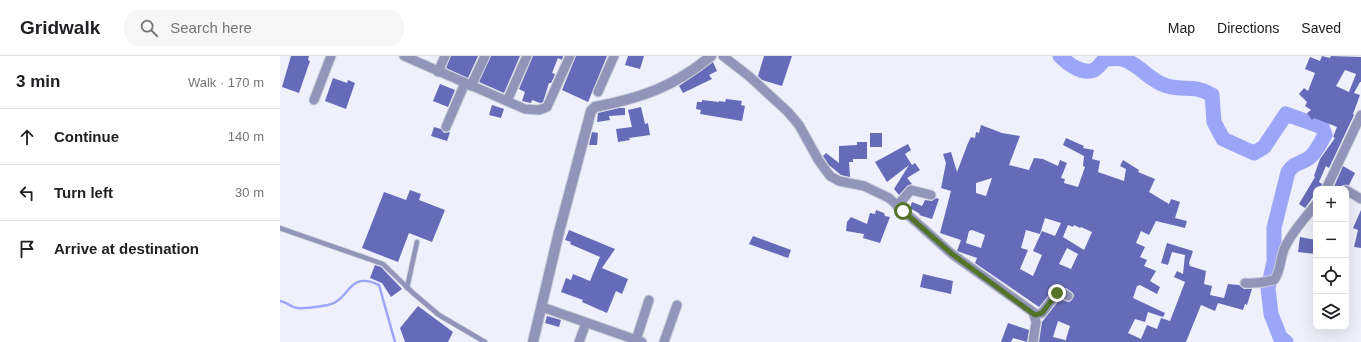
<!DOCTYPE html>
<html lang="en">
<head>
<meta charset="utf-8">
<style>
	body { margin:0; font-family:Helvetica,sans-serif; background:#f6f6f6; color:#202124 }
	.controls { position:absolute; right:12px; bottom:12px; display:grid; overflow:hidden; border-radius:8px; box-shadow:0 4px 16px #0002 }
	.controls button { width:36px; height:36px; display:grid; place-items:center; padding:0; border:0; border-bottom:1px solid #e0e0e0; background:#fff; color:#202124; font:20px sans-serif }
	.stop { position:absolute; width:12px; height:12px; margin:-9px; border:3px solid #547329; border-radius:50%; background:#fff }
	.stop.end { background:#547329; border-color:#fff; box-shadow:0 1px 4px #0008 }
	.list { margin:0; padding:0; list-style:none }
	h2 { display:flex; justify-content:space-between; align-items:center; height:52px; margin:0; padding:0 16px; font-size:17px }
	h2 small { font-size:13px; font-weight:400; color:#757577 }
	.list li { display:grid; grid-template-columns:26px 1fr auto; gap:12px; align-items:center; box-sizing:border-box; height:56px; padding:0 16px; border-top:1px solid #e0e0e0 }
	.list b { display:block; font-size:15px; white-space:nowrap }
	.list em { font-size:13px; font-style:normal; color:#757577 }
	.icon { flex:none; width:22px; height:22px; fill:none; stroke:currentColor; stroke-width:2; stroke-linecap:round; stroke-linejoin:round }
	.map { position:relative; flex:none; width:1081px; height:286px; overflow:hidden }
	header { display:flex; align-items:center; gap:24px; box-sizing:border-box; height:56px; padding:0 20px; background:#fff; border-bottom:1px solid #e0e0e0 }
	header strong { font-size:19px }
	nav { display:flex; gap:22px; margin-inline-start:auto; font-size:14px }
	.search { width:280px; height:36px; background:#f6f6f6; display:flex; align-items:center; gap:10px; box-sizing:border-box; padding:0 14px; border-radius:16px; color:#757577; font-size:15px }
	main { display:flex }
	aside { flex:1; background:#fff }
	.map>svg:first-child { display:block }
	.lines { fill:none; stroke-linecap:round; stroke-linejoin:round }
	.stream { stroke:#9da5f8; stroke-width:2.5 }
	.river { stroke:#9da5f8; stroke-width:15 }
	.building { fill:#666bb9; fill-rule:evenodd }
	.service-casing { stroke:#ccced9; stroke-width:6 }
	.minor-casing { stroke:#ccced9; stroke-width:11 }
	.tertiary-casing { stroke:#ccced9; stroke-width:12 }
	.service { stroke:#9095b9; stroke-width:4.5 }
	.minor { stroke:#9095b9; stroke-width:9 }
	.tertiary { stroke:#9095b9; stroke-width:10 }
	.route { stroke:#547329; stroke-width:5 }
</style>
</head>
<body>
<header>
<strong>Gridwalk</strong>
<div class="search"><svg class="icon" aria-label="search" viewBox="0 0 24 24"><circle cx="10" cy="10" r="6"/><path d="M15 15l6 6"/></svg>Search here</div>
<nav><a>Map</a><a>Directions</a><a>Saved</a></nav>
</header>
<main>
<aside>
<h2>3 min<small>Walk · 170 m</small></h2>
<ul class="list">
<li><svg class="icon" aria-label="ahead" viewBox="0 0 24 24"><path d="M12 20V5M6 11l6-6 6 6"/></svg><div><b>Continue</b></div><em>140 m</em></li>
<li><svg class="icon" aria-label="left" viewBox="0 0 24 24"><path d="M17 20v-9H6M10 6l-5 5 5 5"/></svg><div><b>Turn left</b></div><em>30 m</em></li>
<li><svg class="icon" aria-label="arrive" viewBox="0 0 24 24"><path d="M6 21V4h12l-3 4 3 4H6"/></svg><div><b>Arrive at destination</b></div></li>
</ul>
</aside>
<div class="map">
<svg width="1081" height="286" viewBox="0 0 1081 286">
	<rect width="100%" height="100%" fill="#eef0fb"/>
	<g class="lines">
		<path class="stream" d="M0,245C6,246 11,251 17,252C23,253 42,250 48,249C71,244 67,214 99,229L115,286"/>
		<path class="river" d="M780,0C787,7 802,19 814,14C818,12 822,6 825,3C830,3 836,2 841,3C859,7 869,25 887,30C906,35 913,28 932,39L934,66L943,83L974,97L984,91L1006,58L1042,71L1045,79C1040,87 1037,96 1029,102C1020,108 1015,106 1008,116L994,172V206L988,232L991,258L1000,281L1006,286"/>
	</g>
	<g class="building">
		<path d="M11,0H29L28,4L30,5L19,37L2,31Z"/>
		<path d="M171,0H198L188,22L166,12Z"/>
		<path d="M211,0H240L224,37L199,26Z"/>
		<path d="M253,0H283L282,4L278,2L272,17L275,18L274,21L271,27H269L263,46L260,47L252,44L251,47L242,45L245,36L239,33Z"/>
		<path d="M296,0H327L308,46L282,34Z"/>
		<path d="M348,0H364L360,13L345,9Z"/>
		<path d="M484,0H512L502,30L482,24L478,20Z"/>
		<path d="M1042,0L1050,2L1051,0L1081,1V26H1080L1074,37L1080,39L1073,58L1074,59L1049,112L1046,110L1039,126L1042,128L1040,133H1036V142L1033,141L1025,152L1019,148L1035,121L1034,120L1040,103L1055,82L1053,81L1057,71L1034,62L1032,64L1027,57L1031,54L1025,50L1027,46L1019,38L1024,32L1028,35L1035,17L1025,13L1030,1L1040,5ZM1065,14L1076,18L1069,36L1056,30Z"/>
		<path d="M433,6L437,15L429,19L432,23L403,37L399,30Z"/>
		<path d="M53,22L67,27L68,24L75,27L66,53L45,45Z"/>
		<path d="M160,28L175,34L168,51L153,45Z"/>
		<path d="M446,43L462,45L461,49L465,50L462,65L420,58L421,54L416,53L417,46H422V44L439,46V45L445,46Z"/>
		<path d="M212,49L224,53L221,62L209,59Z"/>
		<path d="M361,51L365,68L368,67L370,79L349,82L350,84L338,86L336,73L352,71L348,54Z"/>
		<path d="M339,52H345V59L329,60L330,64L317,66L318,57Z"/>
		<path d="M701,69L722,77L740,80L729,109L749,114L754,102L763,103L778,110L780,104L787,107L781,122L785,123L784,127L798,131L805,111L803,110L804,100L783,89L786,82L804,90L803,92L814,94L812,103L820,105L818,116L844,125L846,113L840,110L843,104L859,114L858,116L875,123L869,136L889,148L891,143L900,146L895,162L907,165L905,172L876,165L869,179L861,175L856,187L865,191L860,201L867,204L864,210L876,215L870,225L880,231L877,238L860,229L857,230L853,242L885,257L883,261L868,256L865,266L855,263L848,277L861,283L867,269L877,273L881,262L890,265L905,226L894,221L897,215L903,218L905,199L892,196L888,209L881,207L887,187L913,195L909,207L910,210L926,215L924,228L932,230L930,239L944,242L948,228L959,229L964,233H972L967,249L965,248L963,254L938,247L935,255L921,249L906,286H785L790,270L778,265L773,281L785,284V286H759L762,266L780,243L788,246L791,245L794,240L793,237L786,232H775L759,251L695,207L697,202L677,195L681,184L660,177L671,135L661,132L666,107L663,98L671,96L677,116L688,87L691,81L695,82L696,76L699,77ZM712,122L706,140L696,137V127ZM765,162L781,167L775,180L762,175L753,195L762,199L753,220L740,213L748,194L741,192L746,174L760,178ZM788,169L793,171L794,169L800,172L801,171L812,176L804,194L783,181ZM692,174L705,179L701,192L686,187L689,175ZM787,192L798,198L791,213L779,208Z"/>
		<path d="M154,71L161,73L164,77L170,76L167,85L151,80Z"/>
		<path d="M312,76L318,77L317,89H309Z"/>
		<rect x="590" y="77" width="12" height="14"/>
		<path d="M577,86H587V103H573V106H569L570,121L561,119L549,109L543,100L546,97L559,107V90L577,89Z"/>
		<path d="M628,88L631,94L625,98L632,109L635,107L640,114L627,122L632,128L627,130L619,139L614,133L629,109L607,126L595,106Z"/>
		<path d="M1063,110L1075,117L1069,129H1063L1060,133H1053Z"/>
		<path d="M130,134L141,138L139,144L165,154L152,186L129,177L118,206L82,192L104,136L126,144Z"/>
		<path d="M656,142L659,143L652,163L639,159L640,158L630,152L632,146L642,150L645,144L652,145Z"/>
		<path d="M596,154L604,157L605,160L610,161L600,187L583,182L584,178L566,175L567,166L571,161L587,168L590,157L595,158Z"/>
		<path d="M1081,154V192L1074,191L1078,174L1073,172Z"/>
		<path d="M289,174L335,193L322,212L348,223L342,238L336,235L327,257L302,246L303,244L281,236L286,222L291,224L293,218L310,225L320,201L290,188L291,186L285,184Z"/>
		<path d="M473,180L511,194L508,202L469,188Z"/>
		<path d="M1020,181L1036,184V198L1018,196Z"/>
		<path d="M95,209L101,211L122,233L111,241L102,227L90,222Z"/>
		<path d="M643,218L673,225L671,238L640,231Z"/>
		<path d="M138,250L173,276L168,286H125L120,272Z"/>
		<path d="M267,260L281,264L279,271L265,267Z"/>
		<path d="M728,267L749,274L747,286L733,282L731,286H721Z"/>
	</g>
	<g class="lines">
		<defs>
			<g id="service">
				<path d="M0,172L103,208L133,237L159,259L205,286"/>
				<path d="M127,232L137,186"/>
			</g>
			<g id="minor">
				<path d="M124,0L245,53L259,54L267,51L290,0"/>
				<path d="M443,0L470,21L508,56L519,69L539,105L550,120L559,125L584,130L609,142L672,198L753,256L756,266L753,286"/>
				<path d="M158,16L165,0"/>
				<path d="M191,30L205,0"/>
				<path d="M318,36L334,0"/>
				<path d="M34,44L51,0"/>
				<path d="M227,45L247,0"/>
				<path d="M166,71L185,27"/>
				<path d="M1046,133L1081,59"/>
				<path d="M1066,134L1081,143"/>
				<path d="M617,150L631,134L651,139"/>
				<path d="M965,227C974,228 985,226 994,224C1001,216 1000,201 1005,191C1012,176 1025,162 1036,148"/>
				<path d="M262,251L362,286"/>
				<path d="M755,259L762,257L777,237H783L788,240"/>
				<path d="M356,284L369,244"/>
				<path d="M299,286L306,267"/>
				<path d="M384,286L397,249"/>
			</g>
			<path id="tertiary" d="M253,286L279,176L311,55L315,51C361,42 394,31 431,0"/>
		</defs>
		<use href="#service" class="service-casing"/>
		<use href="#minor" class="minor-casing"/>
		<use href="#tertiary" class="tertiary-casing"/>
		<use href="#service" class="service"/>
		<use href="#minor" class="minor"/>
		<use href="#tertiary" class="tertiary"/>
	</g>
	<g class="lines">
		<path class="route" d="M623,155L672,198L755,259L762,257L777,237"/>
	</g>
</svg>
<div class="controls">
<button>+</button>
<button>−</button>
<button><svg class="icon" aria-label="locate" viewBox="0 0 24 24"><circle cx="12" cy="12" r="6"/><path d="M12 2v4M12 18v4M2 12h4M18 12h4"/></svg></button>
<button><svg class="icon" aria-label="layers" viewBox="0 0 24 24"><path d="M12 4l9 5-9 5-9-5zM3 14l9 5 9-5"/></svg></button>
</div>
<div class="stop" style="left:623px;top:155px"></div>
<div class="stop end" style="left:777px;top:237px"></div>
</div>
</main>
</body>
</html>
